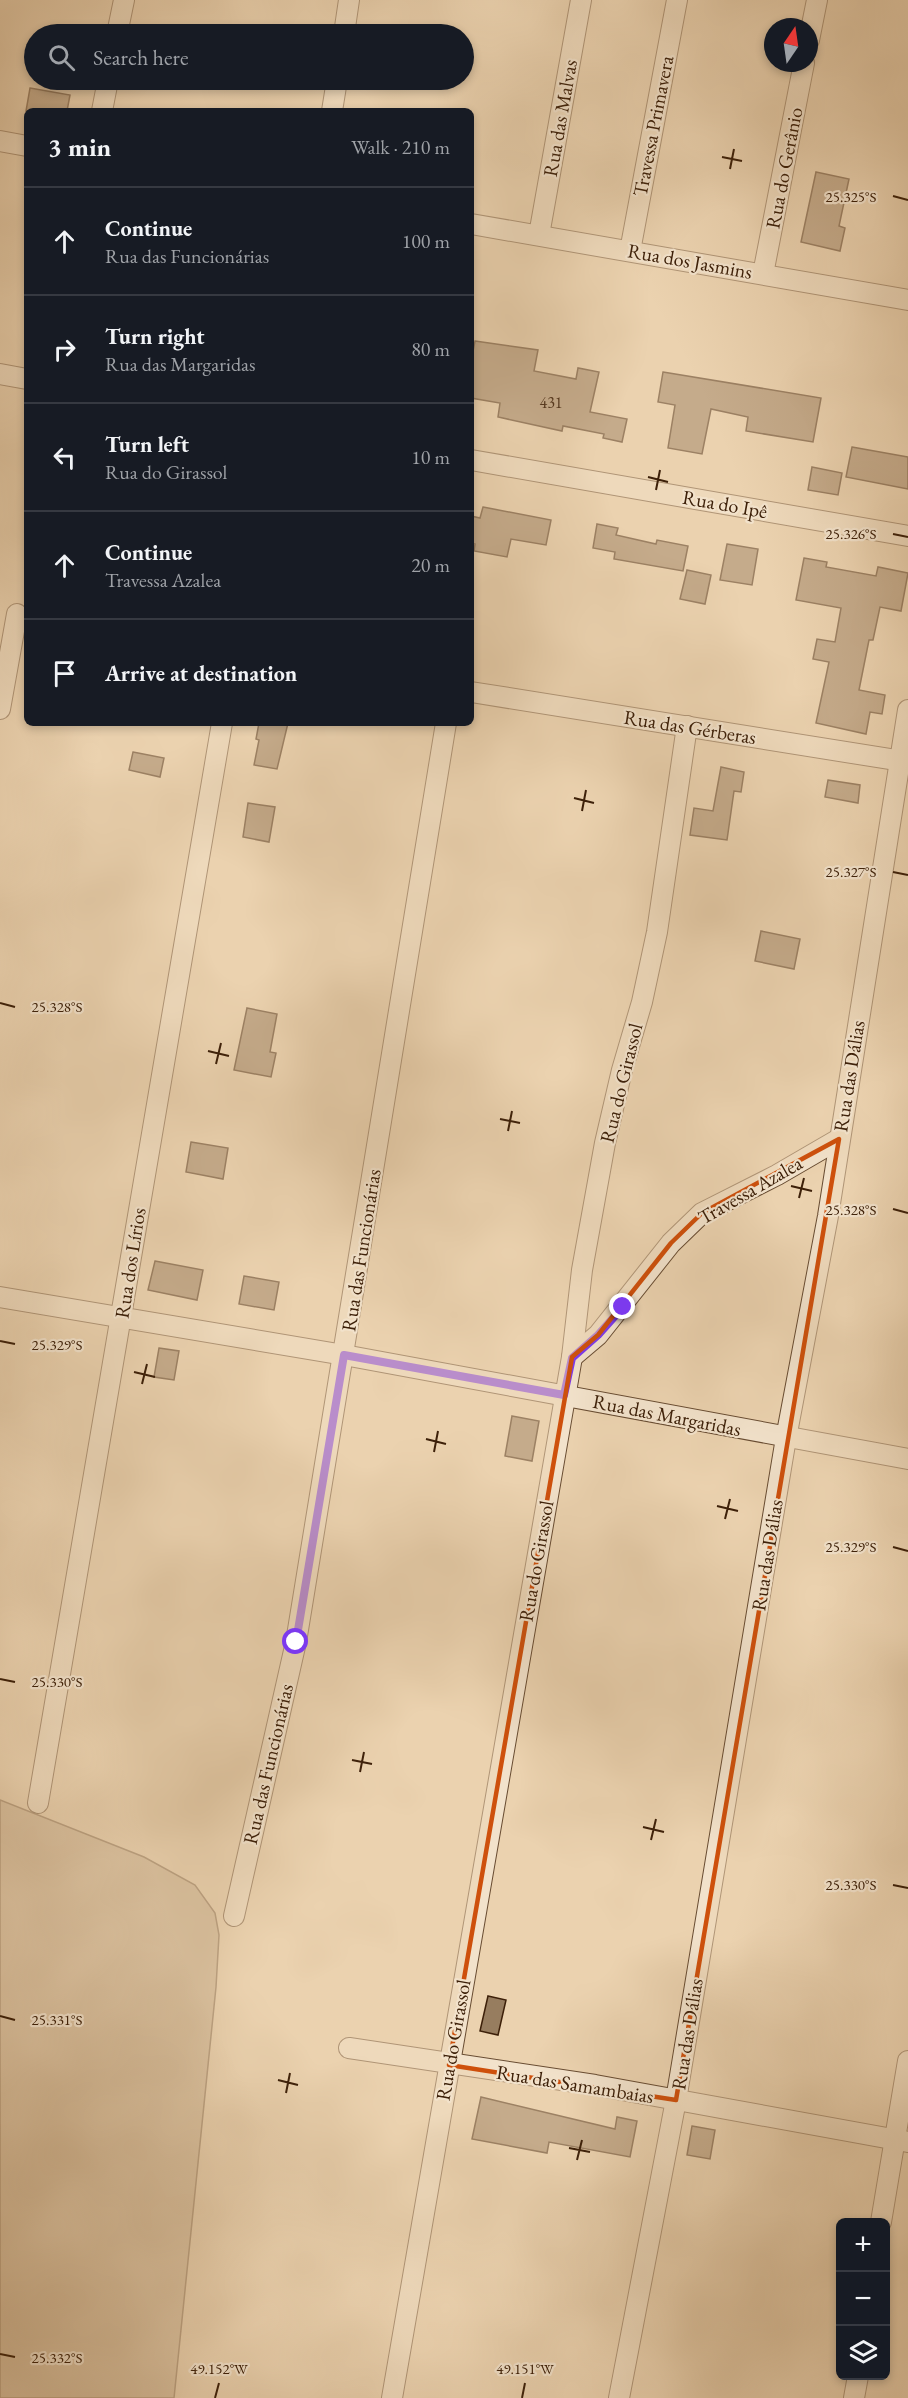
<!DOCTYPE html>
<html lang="en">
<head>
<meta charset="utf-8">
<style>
	body { margin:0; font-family:"EB Garamond",serif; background:#20242c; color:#f1f3f6 }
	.controls { position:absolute; right:18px; bottom:18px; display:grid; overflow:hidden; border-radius:9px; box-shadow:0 3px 9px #0003 }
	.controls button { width:54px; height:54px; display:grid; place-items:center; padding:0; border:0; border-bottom:2px solid #363941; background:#171b24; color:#f1f3f6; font:30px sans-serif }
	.compass { position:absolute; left:764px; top:18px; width:54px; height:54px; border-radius:50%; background:#171b24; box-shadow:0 3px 9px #0003; rotate:13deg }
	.stop { position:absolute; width:18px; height:18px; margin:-14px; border:4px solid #7c3aed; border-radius:50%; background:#fff }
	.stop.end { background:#7c3aed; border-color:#fff; box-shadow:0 2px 6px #0008 }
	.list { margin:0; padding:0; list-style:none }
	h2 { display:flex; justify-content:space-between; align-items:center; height:78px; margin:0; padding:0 24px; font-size:26px }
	h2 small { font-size:20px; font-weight:400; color:#9ea1a6 }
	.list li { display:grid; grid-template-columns:39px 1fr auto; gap:18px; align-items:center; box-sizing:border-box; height:108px; padding:0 24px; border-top:2px solid #363941 }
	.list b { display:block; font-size:22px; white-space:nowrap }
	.list p { margin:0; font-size:20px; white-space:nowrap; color:#9ea1a6 }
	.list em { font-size:20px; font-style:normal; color:#9ea1a6 }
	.icon { flex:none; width:33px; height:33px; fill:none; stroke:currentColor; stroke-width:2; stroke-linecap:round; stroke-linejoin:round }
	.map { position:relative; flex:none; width:908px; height:2398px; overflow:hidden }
	.search { position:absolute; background:#171b24; box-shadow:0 3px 9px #0003; left:24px; top:24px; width:450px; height:66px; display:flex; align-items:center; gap:15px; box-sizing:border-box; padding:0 21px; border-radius:33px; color:#9ea1a6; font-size:22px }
	.panel { position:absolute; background:#171b24; box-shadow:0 3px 9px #0003; left:24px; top:108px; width:450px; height:618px; border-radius:9px }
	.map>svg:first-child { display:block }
	.green { fill:#cdb493; stroke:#856a4e; stroke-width:1.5 }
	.building { fill:#977d5f; stroke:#3d2009; stroke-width:1.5 }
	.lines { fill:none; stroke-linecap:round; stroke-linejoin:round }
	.minor-casing { stroke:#684c32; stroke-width:22 }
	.minor { stroke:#f2e2cb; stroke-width:20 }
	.route { stroke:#7c3aed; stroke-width:8 }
	.marked { fill:none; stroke:#ce500c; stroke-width:4.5; stroke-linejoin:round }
	.ticks { fill:none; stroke:#3d2009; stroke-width:2 }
	.labels { text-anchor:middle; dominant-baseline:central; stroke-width:4.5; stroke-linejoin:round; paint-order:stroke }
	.number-label { font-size:16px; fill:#54371e }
	.street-label { font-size:20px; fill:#3d2009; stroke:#f2e2cb }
	.ticks-label { font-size:15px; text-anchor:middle; fill:#3d2009; stroke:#f2e2cb; stroke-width:4.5; stroke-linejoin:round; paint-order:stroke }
</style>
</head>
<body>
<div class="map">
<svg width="908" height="2398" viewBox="0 0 908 2398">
	<rect width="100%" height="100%" fill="#ebd2af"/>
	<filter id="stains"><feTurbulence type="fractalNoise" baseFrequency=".00333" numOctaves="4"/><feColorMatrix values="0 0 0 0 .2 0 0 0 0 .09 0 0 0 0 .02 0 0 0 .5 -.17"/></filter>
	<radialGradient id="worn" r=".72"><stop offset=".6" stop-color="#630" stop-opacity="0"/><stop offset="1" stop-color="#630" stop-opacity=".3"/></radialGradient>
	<path class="green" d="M0,1800L144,1857L195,1885L215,1913L219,1935L216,1987L174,2398H0Z"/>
	<g class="building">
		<path d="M30,88L70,95L67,111H26Z"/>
		<path d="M816,172L849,179L839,226L845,228L840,251L801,242Z"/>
		<path d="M475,341L538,350L534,371L576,379L578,368L599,372L590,412L627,419L622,442L603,438L604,434L563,426L562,431L498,417L500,403L471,398V361Z"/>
		<path d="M663,372L821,398L813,442L746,431L748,417L711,409L702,454L668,448L675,405L658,402Z"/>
		<path d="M852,447L908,457V489L846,477Z"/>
		<path d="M812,467L842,473L838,495L808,490Z"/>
		<path d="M483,507L551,520L546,545L511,539L507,557L474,551L475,544L471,543V516L480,518Z"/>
		<path d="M597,524L618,528L616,535L656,544L657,540L688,546L683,571L614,559L615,552L593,548Z"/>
		<path d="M727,544L758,549L752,585L720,580Z"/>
		<path d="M804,558L827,562L826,567L876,576L878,567L908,573L901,611L880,607L873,640H869L859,690L885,695L882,714L870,712L866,734L816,723L829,662L813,659L817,639L835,642L841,608L796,600Z"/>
		<path d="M687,570L711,575L705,604L680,599Z"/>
		<path d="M259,723H288L277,769L254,765L259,740L256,739Z"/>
		<path d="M133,752L164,758L160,777L129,770Z"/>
		<path d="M721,767L744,772L741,792L734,791L727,840L690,835L694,808L713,811Z"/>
		<path d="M828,780L860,785L858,803L825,797Z"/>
		<path d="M248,803L275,807L269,842L243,837Z"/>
		<path d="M761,931L800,939L794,969L755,961Z"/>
		<path d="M247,1008L277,1014L270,1052L276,1053L271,1077L234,1070Z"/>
		<path d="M191,1142L228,1148L223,1179L186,1172Z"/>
		<path d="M155,1261L203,1270L197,1300L148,1290Z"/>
		<path d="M244,1276L279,1282L274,1310L239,1304Z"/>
		<path d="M159,1348L179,1351L174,1380L154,1377Z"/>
		<path d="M512,1416L539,1421L532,1461L505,1456Z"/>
		<path d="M488,1996L506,2000L498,2035L480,2031Z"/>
		<path d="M481,2097L615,2129L617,2117L637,2121L630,2157L549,2142L547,2153L472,2139Z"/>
		<path d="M692,2126L715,2130L710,2159L687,2155Z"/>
	</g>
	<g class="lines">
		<defs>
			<g id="minor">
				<path d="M117,34L124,0"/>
				<path d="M344,34L349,0"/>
				<path d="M809,40L817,0"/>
				<path d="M102,111L108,80"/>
				<path d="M332,111L337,80"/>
				<path d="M0,141L27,146"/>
				<path d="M471,224L908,300"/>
				<path d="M539,235L581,0"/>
				<path d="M630,251L677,0"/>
				<path d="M763,274L804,63"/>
				<path d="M0,374L27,379"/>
				<path d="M471,460L908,536"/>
				<path d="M471,692L908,762"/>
				<path d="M0,709L17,614"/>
				<path d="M0,1297L344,1355L908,1459"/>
				<path d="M572,1357L598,1335L671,1243L702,1213L777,1175L839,1139"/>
				<path d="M38,1803L222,723"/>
				<path d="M234,1916L296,1642L446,723"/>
				<path d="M349,2048L595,2085L908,2142"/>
				<path d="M881,2222L908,2061"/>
				<path d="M392,2398L572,1357L582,1270L605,1143L622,1070L642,1002L657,932L687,726"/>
				<path d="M619,2398L676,2100L786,1438L828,1216L908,710"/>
				<path d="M854,2398L858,2376"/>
			</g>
		</defs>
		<use href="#minor" class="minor-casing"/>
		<use href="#minor" class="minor"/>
	</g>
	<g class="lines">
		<path class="route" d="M296,1642L344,1355L564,1395L572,1358L598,1335L623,1307"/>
	</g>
	<path d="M0 0H908V2398H0ZM839,1139L676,2100L449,2065L572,1357L598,1335L671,1243L702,1213Z" fill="#ebd2af" fill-opacity=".55" fill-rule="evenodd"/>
	<path class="marked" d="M839,1139L676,2100L449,2065L572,1357L598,1335L671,1243L702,1213Z"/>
	<path class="ticks" d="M722,157L742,161M730,169L734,149M893,196L908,200M648,477L668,482M656,490L660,470M893,534L908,537M574,798L594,803M582,811L586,790M893,872L908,875M0,1003L15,1007M208,1051L229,1056M216,1064L221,1043M500,1119L520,1123M508,1131L512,1111M791,1186L812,1191M799,1198L804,1178M893,1209L908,1213M0,1341L15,1344M134,1372L155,1377M142,1384L147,1364M426,1439L446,1444M434,1452L438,1431M717,1506L738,1511M725,1519L730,1499M893,1547L908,1551M0,1679L15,1682M352,1760L372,1764M360,1772L364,1752M643,1827L664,1832M651,1840L656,1819M893,1885L908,1888M0,2016L15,2020M278,2080L298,2085M286,2093L290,2073M569,2148L590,2152M577,2160L582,2140M0,2354L15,2357M215,2398L219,2383M522,2398L525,2383"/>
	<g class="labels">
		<g class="number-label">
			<text x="551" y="402">431</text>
		</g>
		<g class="street-label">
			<text transform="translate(560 118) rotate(-80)">Rua das Malvas</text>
			<text transform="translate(653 126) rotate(-79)">Travessa Primavera</text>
			<text transform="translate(784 168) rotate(-79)">Rua do Gerânio</text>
			<text transform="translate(690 261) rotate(10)">Rua dos Jasmins</text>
			<text transform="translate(725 504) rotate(10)">Rua do Ipê</text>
			<text transform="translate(690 727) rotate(9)">Rua das Gérberas</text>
			<text transform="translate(849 1076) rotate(-81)">Rua das Dálias</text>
			<text transform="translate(621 1083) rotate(-76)">Rua do Girassol</text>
			<text transform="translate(750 1190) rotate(-30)">Travessa Azalea</text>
			<text transform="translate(361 1250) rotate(-81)">Rua das Funcionárias</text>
			<text transform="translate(130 1263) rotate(-81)">Rua dos Lírios</text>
			<text transform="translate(667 1415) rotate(11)">Rua das Margaridas</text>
			<text transform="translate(767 1555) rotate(-81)">Rua das Dálias</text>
			<text transform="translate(536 1561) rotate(-80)">Rua do Girassol</text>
			<text transform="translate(268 1764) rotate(-77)">Rua das Funcionárias</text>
			<text transform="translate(687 2034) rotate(-81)">Rua das Dálias</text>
			<text transform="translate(453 2040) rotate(-80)">Rua do Girassol</text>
			<text transform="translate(575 2084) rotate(9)">Rua das Samambaias</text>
		</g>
	</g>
	<g class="ticks-label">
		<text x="851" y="202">25.325°S</text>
		<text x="851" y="539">25.326°S</text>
		<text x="851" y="877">25.327°S</text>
		<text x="57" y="1012">25.328°S</text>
		<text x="851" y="1215">25.328°S</text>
		<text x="57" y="1350">25.329°S</text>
		<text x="851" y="1552">25.329°S</text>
		<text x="57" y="1687">25.330°S</text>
		<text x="851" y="1890">25.330°S</text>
		<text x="57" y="2025">25.331°S</text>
		<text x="57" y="2363">25.332°S</text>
		<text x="219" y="2374">49.152°W</text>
		<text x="525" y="2374">49.151°W</text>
	</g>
	<rect width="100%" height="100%" filter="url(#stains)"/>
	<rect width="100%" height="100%" fill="url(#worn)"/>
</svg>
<div class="controls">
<button>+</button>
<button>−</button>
<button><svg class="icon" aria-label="layers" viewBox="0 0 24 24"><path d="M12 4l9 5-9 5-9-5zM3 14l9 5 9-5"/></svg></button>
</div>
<svg class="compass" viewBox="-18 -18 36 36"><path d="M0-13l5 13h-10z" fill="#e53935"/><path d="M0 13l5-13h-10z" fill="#9ea1a6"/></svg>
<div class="stop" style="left:296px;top:1642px"></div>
<div class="stop end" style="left:623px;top:1307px"></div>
<div class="search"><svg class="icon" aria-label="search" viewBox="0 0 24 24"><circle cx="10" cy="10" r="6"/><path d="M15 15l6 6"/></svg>Search here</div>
<section class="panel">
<h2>3 min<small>Walk · 210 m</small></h2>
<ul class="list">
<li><svg class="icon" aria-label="ahead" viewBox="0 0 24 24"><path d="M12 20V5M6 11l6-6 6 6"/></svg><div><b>Continue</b><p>Rua das Funcionárias</p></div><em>100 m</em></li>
<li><svg class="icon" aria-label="right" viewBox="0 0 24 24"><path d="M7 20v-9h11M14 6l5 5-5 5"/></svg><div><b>Turn right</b><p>Rua das Margaridas</p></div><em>80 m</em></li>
<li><svg class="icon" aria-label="left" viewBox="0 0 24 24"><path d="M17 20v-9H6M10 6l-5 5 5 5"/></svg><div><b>Turn left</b><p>Rua do Girassol</p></div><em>10 m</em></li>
<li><svg class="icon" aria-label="ahead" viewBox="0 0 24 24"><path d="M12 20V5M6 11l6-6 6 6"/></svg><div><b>Continue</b><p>Travessa Azalea</p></div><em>20 m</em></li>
<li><svg class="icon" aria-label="arrive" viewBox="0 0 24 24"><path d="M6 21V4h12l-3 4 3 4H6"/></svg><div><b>Arrive at destination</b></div></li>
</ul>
</section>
</div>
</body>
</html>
